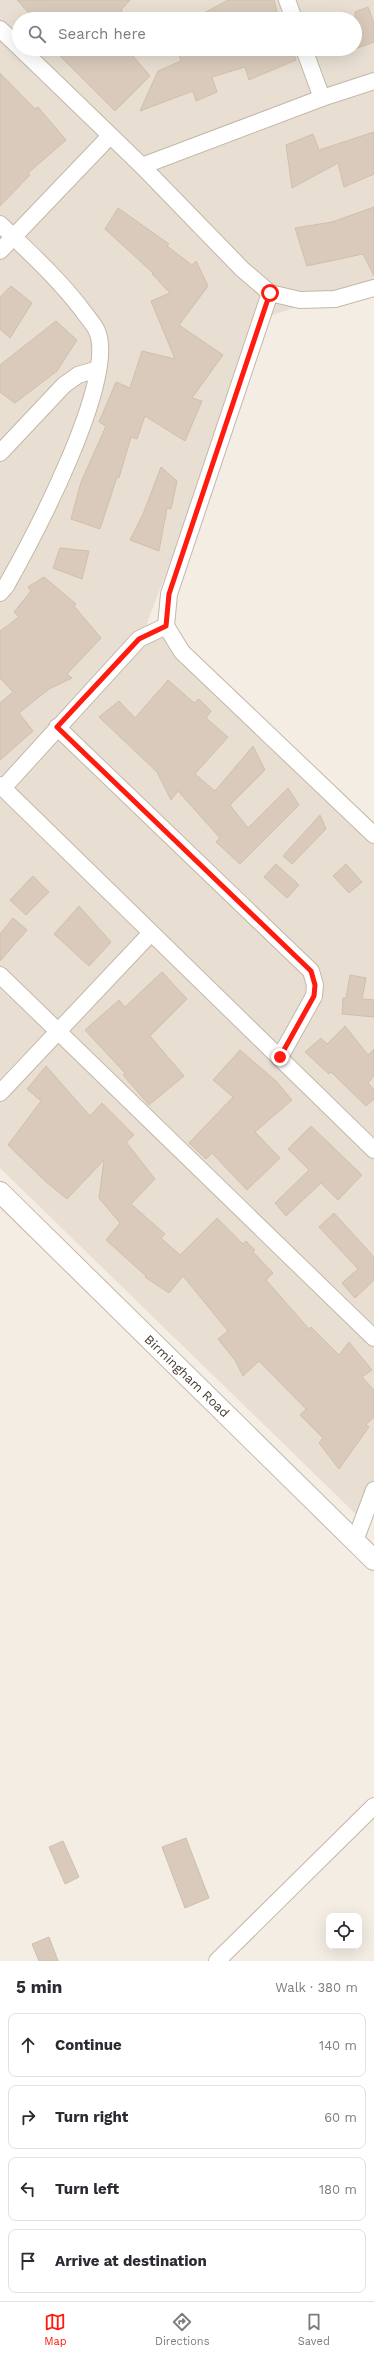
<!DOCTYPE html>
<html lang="en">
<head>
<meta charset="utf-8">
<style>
	body { margin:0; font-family:"Work Sans",sans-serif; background:#f7f7f7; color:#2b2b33 }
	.controls { position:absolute; right:12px; bottom:12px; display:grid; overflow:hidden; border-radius:8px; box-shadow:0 4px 16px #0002 }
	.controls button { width:36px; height:36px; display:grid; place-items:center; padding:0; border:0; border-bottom:1px solid #e1e1e2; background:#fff; color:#2b2b33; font:20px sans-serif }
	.stop { position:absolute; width:12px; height:12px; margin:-9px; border:3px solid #ff1b10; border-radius:50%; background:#fff }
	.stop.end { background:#ff1b10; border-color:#fff; box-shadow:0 1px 4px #0008 }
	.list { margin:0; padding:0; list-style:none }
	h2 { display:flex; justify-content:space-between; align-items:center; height:52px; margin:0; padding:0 16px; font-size:17px }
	h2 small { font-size:13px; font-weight:400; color:#7c7c81 }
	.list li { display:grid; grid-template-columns:26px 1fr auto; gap:12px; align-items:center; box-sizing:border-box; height:64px; margin:0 8px 8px; padding:0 8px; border:1px solid #e1e1e2; border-radius:8px }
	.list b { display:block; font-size:15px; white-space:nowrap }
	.list em { font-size:13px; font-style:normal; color:#7c7c81 }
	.icon { flex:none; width:22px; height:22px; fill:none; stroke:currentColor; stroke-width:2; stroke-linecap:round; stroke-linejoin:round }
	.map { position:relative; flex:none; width:374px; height:1961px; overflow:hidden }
	.search { position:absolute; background:#fff; box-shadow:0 4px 16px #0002; left:12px; right:12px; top:12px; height:44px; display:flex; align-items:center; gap:10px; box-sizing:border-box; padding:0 14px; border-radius:22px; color:#7c7c81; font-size:15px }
	.sheet { height:340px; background:#fff }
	nav { display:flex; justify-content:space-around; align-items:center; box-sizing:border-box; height:56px; border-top:1px solid #e1e1e2; background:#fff; font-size:11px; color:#7c7c81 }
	nav a { display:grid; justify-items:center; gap:2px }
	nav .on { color:#ff1b10 }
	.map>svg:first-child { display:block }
	.residential { fill:#e8dfd2; fill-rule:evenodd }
	.building { fill:#d9cabb; stroke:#d1bfab }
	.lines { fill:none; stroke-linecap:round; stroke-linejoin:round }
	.minor-casing { stroke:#c3b7a9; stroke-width:18 }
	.tertiary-casing { stroke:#c3b7a9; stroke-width:22 }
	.minor { stroke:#fff; stroke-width:16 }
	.tertiary { stroke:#fff; stroke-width:20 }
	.route { stroke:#ff1b10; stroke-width:5 }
	.labels { text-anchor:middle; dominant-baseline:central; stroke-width:3; stroke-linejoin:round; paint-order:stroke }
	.street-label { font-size:13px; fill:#463d33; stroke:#fff }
</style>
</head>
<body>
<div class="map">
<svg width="374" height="1961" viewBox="0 0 374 1961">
	<rect width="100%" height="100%" fill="#f4ede4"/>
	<path class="residential" d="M0,0H374V281L264,318L147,623L374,836V1507L367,1525L0,1168ZM19,19H355V49H19Z"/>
	<g class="building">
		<path d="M17,0H130L121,10L130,19H25L29,13Z"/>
		<path d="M228,0H274L279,19H193Z"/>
		<path d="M368,7L374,23V42L355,49V12Z"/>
		<path d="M53,49H127L150,76L115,111Z"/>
		<path d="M177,49H292L296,60L249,80L245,67L212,77L217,92L196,101L193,91L140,111L158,71L181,61Z"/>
		<path d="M0,73L35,109L38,107L66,140L28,173L30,175L0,206Z"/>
		<path d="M374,132V174L344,187L338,163L292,188L286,145L313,134L319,150Z"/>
		<path d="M374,207V276L363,254L307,266L295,228L332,222Z"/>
		<path d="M118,208L169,244L167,246L192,265L196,261L208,286L179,325L223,355L192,398L202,401L185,441L145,416L137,439L131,437L119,478L117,477L100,529L71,519L81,482L106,426L99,422L116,382L130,388L142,351L175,359L151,301L170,293L152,274L153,273L105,229Z"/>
		<path d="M11,286L32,303L10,338L0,329V297Z"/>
		<path d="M56,321L77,340L57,371L15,403L0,392V365Z"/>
		<path d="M161,467L177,481L171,509L167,508L159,551L130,540L143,514Z"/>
		<path d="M60,548L89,551L82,579L53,568Z"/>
		<path d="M44,577L76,604L74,606L101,638L67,674L72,678L49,689L19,713L33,731L0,760V703L13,692L0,678V631L19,617L14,612L31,591L28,587Z"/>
		<path d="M168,680L194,703L199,699L211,711L206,718L228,737L195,774L215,791L253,746L265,770L230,805L248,828L288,788L299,805L240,864L216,842L220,838L178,791L171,800L157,772L99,717L119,701L135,718Z"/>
		<path d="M320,815L326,829L292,864L283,856Z"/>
		<path d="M276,864L299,885L287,898L264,877Z"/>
		<path d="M346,864L362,882L349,893L333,876Z"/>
		<path d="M33,876L49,892L26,915L10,900Z"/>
		<path d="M79,906L111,942L89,966L54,934Z"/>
		<path d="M13,918L27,930L0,961V934Z"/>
		<path d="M162,972L187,999L150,1036L184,1076L149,1105L123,1075L125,1073L85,1030L119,1000L125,1007Z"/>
		<path d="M350,975L366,978L362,999L374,1000V1017L342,1014L343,998H346Z"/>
		<path d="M345,1026L368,1055L374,1049V1076L368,1083L374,1090V1099L366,1106L331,1072L329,1074L305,1052L321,1038L327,1044Z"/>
		<path d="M240,1050L276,1081L292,1100L255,1132L280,1158L247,1190L212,1153L206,1159L189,1143L233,1097L213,1080Z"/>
		<path d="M46,1066L90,1116L102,1103L134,1135L126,1142L155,1179L131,1204L165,1234L161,1238L180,1255L217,1218L243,1244L246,1241L255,1250L253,1252L273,1273L266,1280L309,1329L311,1327L339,1355L349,1342L372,1370L362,1377L374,1390V1417L366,1425L369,1427L339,1469L319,1443L323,1438L300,1415L306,1409L259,1361L243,1376L235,1360L218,1339L228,1331L183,1276L169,1293L145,1277L146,1276L106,1240L120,1223L99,1198L104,1160L67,1199L45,1181L8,1145L41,1101L27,1089Z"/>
		<path d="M311,1126L362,1175L338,1200L321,1183L286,1216L275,1203L309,1170L288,1149Z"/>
		<path d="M334,1213L374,1257V1280L355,1298L342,1283L358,1269L319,1227Z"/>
		<path d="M186,1838L209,1898L185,1908L162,1847Z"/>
		<path d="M63,1841L79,1877L65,1884L49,1847Z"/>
		<path d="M49,1937L58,1961H39L32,1944Z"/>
	</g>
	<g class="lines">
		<defs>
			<g id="minor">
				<path d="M287,0L294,19"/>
				<path d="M0,29L19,47"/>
				<path d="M21,49L142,166L242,269L270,293L300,300L335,299L374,288"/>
				<path d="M304,49L322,98"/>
				<path d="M142,166L322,98L374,81"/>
				<path d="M0,224C29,252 59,279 83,311C87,317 94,324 97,331C118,379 32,540 6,586L0,593"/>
				<path d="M0,251L110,136"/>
				<path d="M270,293L169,594L166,626L182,652L374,835"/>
				<path d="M0,453L64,385L78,375L98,369"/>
				<path d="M57,727L311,971L315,985L314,996L280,1057"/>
				<path d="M0,785L374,1150"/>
				<path d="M3,788L139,639L166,626"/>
				<path d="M0,975L374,1338"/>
				<path d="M0,1093L150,934"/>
				<path d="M355,1541L374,1490"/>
				<path d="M217,1961L374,1806"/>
			</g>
			<path id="tertiary" d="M0,1192L374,1560"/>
		</defs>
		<use href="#minor" class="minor-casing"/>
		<use href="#tertiary" class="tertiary-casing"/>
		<use href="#minor" class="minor"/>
		<use href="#tertiary" class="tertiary"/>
	</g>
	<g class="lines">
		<path class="route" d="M270,293L169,594L166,626L139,639L57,727L311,971L315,985L314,996L280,1057"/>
	</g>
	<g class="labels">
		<g class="street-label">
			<text transform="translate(187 1376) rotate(44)">Birmingham Road</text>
		</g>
	</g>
</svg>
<div class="controls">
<button><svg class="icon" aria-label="locate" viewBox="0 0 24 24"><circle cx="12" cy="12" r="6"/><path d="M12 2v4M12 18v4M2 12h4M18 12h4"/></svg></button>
</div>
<div class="stop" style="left:270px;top:293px"></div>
<div class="stop end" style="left:280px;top:1057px"></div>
<div class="search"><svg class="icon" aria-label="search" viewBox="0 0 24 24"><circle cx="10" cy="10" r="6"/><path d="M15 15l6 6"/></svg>Search here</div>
</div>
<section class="sheet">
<h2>5 min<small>Walk · 380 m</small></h2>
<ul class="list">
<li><svg class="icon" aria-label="ahead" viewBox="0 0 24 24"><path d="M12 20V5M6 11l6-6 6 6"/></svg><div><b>Continue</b></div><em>140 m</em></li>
<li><svg class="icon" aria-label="right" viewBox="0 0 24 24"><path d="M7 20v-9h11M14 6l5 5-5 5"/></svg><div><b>Turn right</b></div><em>60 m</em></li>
<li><svg class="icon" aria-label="left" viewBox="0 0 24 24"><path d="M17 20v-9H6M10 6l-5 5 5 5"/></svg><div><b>Turn left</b></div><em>180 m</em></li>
<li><svg class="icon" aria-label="arrive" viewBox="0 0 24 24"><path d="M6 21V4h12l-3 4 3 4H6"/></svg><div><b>Arrive at destination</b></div></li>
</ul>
</section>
<nav>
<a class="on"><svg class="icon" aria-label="map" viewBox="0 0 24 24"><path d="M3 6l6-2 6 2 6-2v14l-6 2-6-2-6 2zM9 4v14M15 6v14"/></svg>Map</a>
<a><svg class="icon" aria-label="directions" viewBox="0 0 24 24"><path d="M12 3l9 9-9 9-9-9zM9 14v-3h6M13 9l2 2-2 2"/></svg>Directions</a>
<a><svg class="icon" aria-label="saved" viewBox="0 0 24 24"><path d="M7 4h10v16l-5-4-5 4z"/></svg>Saved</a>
</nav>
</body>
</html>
